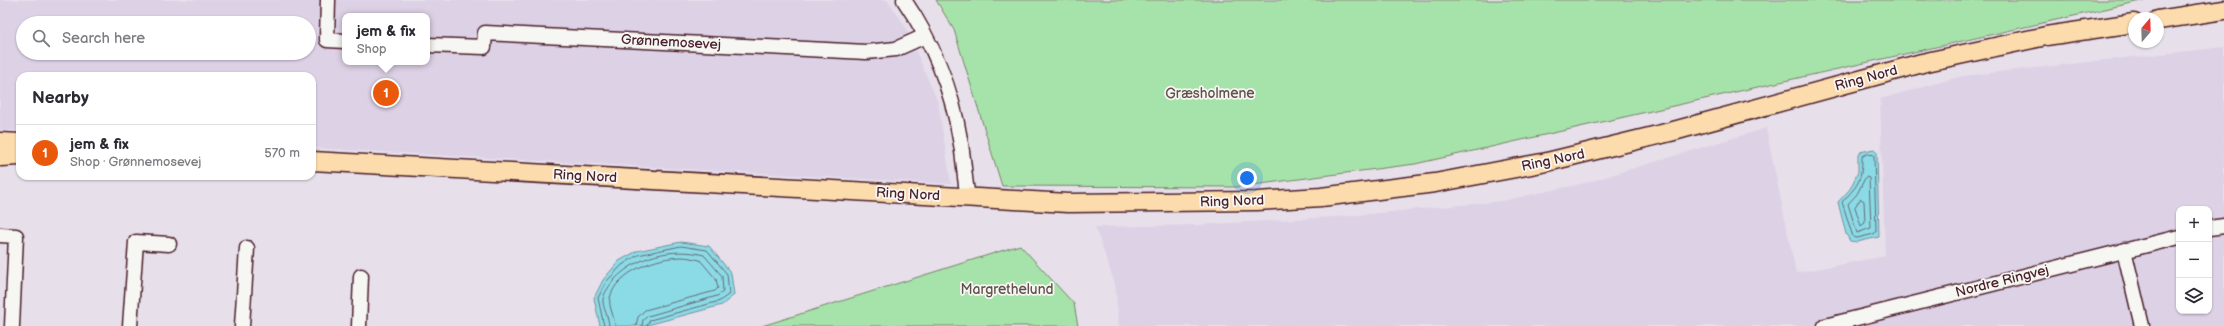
<!DOCTYPE html>
<html lang="en">
<head>
<meta charset="utf-8">
<style>
	body { margin:0; font-family:"Balsamiq Sans",sans-serif; background:#f2f2f3; color:#2b2b33 }
	.controls { position:absolute; right:12px; bottom:12px; display:grid; overflow:hidden; border-radius:8px; box-shadow:0 1px 3px #0004 }
	.controls button { width:36px; height:36px; display:grid; place-items:center; padding:0; border:0; border-bottom:1px solid #e1e1e2; background:#fff; color:#2b2b33; font:20px sans-serif }
	.compass { position:absolute; left:2128px; top:12px; width:36px; height:36px; border-radius:50%; background:#fff; box-shadow:0 1px 3px #0004; rotate:19deg }
	.you { position:absolute; left:1247px; top:178px; width:14px; height:14px; margin:-10px; border:3px solid #fff; border-radius:50%; background:#1a73e8; box-shadow:0 0 0 6px #1a73e833 }
	.badge { display:grid; place-items:center; width:26px; height:26px; border-radius:50%; background:#ea580c; color:#fff; font-size:13px; font-weight:700 }
	.pin { position:absolute; translate:-50% -50%; border:2px solid #fff; box-shadow:0 1px 4px #0006 }
	.popup { position:absolute; left:342px; top:13px; width:88px; height:52px; box-sizing:border-box; display:grid; place-content:center; border-radius:8px; background:#fff; filter:drop-shadow(0 1px 3px #0005); font-size:13px; white-space:nowrap; color:#7c7c81 }
	.popup b { font-size:15px; color:#2b2b33 }
	.popup::after { content:''; position:absolute; left:50%; top:100%; margin-left:-8px; border:8px solid transparent; border-top-color:#fff }
	.list { margin:0; padding:0; list-style:none }
	h2 { display:flex; justify-content:space-between; align-items:center; height:52px; margin:0; padding:0 16px; font-size:17px }
	h2 small { font-size:13px; font-weight:400; color:#7c7c81 }
	.list li { display:grid; grid-template-columns:26px 1fr auto; gap:12px; align-items:center; box-sizing:border-box; height:56px; padding:0 16px; border-top:1px solid #e1e1e2 }
	.list b { display:block; font-size:15px; white-space:nowrap }
	.list p { margin:0; font-size:13px; white-space:nowrap; color:#7c7c81 }
	.list em { font-size:13px; font-style:normal; color:#7c7c81 }
	.icon { flex:none; width:22px; height:22px; fill:none; stroke:currentColor; stroke-width:2; stroke-linecap:round; stroke-linejoin:round }
	.map { position:relative; flex:none; width:2224px; height:326px; overflow:hidden }
	.search { position:absolute; background:#fff; box-shadow:0 1px 3px #0004; left:16px; top:16px; width:300px; height:44px; display:flex; align-items:center; gap:10px; box-sizing:border-box; padding:0 14px; border-radius:22px; color:#7c7c81; font-size:15px }
	.panel { position:absolute; background:#fff; box-shadow:0 1px 3px #0004; left:16px; top:72px; width:300px; height:108px; border-radius:12px }
	.map>svg:first-child { display:block }
	.built { fill:#ddd1e6; fill-rule:evenodd }
	.green { fill:#a6e3aa; stroke:#78816a }
	.water { fill:#8bdbe6; stroke:#71909b }
	.lines { fill:none; stroke-linecap:round; stroke-linejoin:round }
	.shore { stroke:#646a76; stroke-width:1 }
	.minor-casing { stroke:#4a1f2b; stroke-width:17 }
	.major-casing { stroke:#4a1f2b; stroke-width:21 }
	.minor { stroke:#f6f6f2; stroke-width:14 }
	.major { stroke:#fcdcac; stroke-width:18 }
	.labels { text-anchor:middle; dominant-baseline:central; stroke-width:3.5; stroke-linejoin:round; paint-order:stroke }
	.street-label { font-size:14px; fill:#4a1f2b; stroke:#f6f6f2 }
	.park-label { font-size:14px; fill:#61504b; stroke:#f6f6f2 }
</style>
</head>
<body>
<div class="map">
<svg width="2224" height="326" viewBox="0 0 2224 326">
	<rect width="100%" height="100%" fill="#e7e0eb"/>
	<filter id="ink" filterUnits="userSpaceOnUse"><feTurbulence type="fractalNoise" baseFrequency=".025" numOctaves="2"/><feDisplacementMap in="SourceGraphic" scale="8" xChannelSelector="R" yChannelSelector="G"/><feConvolveMatrix kernelMatrix="1 2 1 2 8 2 1 2 1" color-interpolation-filters="sRGB"/></filter>
	<g filter="url(#ink)">
		<g class="built">
			<path d="M0,0H887L904,24L938,102L951,184L312,148V76H20V131L0,130ZM345,16H427V62H345ZM23,23H309V53H23Z"/>
			<path d="M2224,47V326H1119L1115,284L1095,227L1196,225L1349,216L1502,201L1585,183L1766,128L1796,273L1885,256L1880,99L1962,76ZM2179,209H2209V311H2179Z"/>
		</g>
		<g class="green">
			<path d="M936,0H2145L1415,164L1237,187L1002,186L954,30Z"/>
			<path d="M1020,245L1074,304L1078,326H762Z"/>
		</g>
		<g class="water">
			<path d="M1874,149L1877,152L1879,237L1857,242L1850,241L1846,234L1838,202L1850,189L1858,172V157L1860,152Z"/>
			<path d="M681,242L709,246L731,273L734,295L722,305L644,326H600L594,298L603,280L619,261L637,251Z"/>
		</g>
		<g class="lines">
			<g class="shore">
				<path d="M1867,154L1874,155L1876,231L1874,234L1857,238L1853,237L1842,202C1858,185 1862,182 1862,157Z"/>
				<path d="M1866,177L1869,178L1871,228L1857,233L1848,204L1857,194Z"/>
				<path d="M1861,199L1864,201L1865,223L1861,226L1855,207Z"/>
				<path d="M604,326L598,298L606,282L622,265L638,255L681,246L707,250L727,274L729,294L720,301L650,320L647,326"/>
				<path d="M609,326C609,317 602,307 603,299C604,293 610,285 614,280C637,256 672,247 704,255L722,276L723,292L717,296L648,316L643,320L642,326"/>
				<path d="M615,326C615,318 608,306 610,298C616,272 657,257 682,257C688,257 694,259 700,260L716,279L718,288L715,291L645,310L638,317L636,326"/>
			</g>
			<defs>
				<g id="minor">
					<path d="M328,0L327,40L345,41"/>
					<path d="M904,0C932,41 952,90 960,139C964,158 964,178 968,197"/>
					<path d="M427,45L484,47L485,33L866,52L896,49L925,36"/>
					<path d="M2209,228L2224,226"/>
					<path d="M0,235L16,236L12,326"/>
					<path d="M2124,250L2142,326"/>
					<path d="M130,326L136,242L169,244"/>
					<path d="M242,326L247,248"/>
					<path d="M359,326L361,276"/>
					<path d="M1825,326L2179,237"/>
				</g>
				<g id="major">
					<path d="M2158,20L2224,10"/>
					<path d="M0,142L20,143"/>
					<path d="M0,157L20,156"/>
					<path d="M312,161L1068,203L1257,201L1321,197L1435,183L1547,162L1670,132L1922,63L2046,36L2134,23"/>
				</g>
			</defs>
			<use href="#minor" class="minor-casing"/>
			<use href="#major" class="major-casing"/>
			<use href="#minor" class="minor"/>
			<use href="#major" class="major"/>
		</g>
	</g>
	<g class="labels">
		<g class="street-label">
			<text transform="translate(671 42) rotate(3)">Grønnemosevej</text>
			<text transform="translate(1866 78) rotate(-15)">Ring Nord</text>
			<text transform="translate(1553 160) rotate(-12)">Ring Nord</text>
			<text transform="translate(585 176) rotate(3)">Ring Nord</text>
			<text transform="translate(908 194) rotate(3)">Ring Nord</text>
			<text transform="translate(1232 201) rotate(-2)">Ring Nord</text>
			<text transform="translate(2002 281) rotate(-14)">Nordre Ringvej</text>
		</g>
		<g class="park-label">
			<text x="1210" y="93">Græsholmene</text>
			<text x="1007" y="289">Margrethelund</text>
		</g>
	</g>
</svg>
<div class="controls">
<button>+</button>
<button>−</button>
<button><svg class="icon" aria-label="layers" viewBox="0 0 24 24"><path d="M12 4l9 5-9 5-9-5zM3 14l9 5 9-5"/></svg></button>
</div>
<svg class="compass" viewBox="-18 -18 36 36"><path d="M0-13l5 13h-10z" fill="#e53935"/><path d="M0 13l5-13h-10z" fill="#7c7c81"/></svg>
<div class="you"></div>
<div class="pin badge" style="left:386px;top:93px">1</div>
<div class="popup"><b>jem &amp; fix</b>Shop</div>
<div class="search"><svg class="icon" aria-label="search" viewBox="0 0 24 24"><circle cx="10" cy="10" r="6"/><path d="M15 15l6 6"/></svg>Search here</div>
<section class="panel">
<h2>Nearby<small></small></h2>
<ul class="list">
<li><span class="badge">1</span><div><b>jem &amp; fix</b><p>Shop · Grønnemosevej</p></div><em>570 m</em></li>
</ul>
</section>
</div>
</body>
</html>
